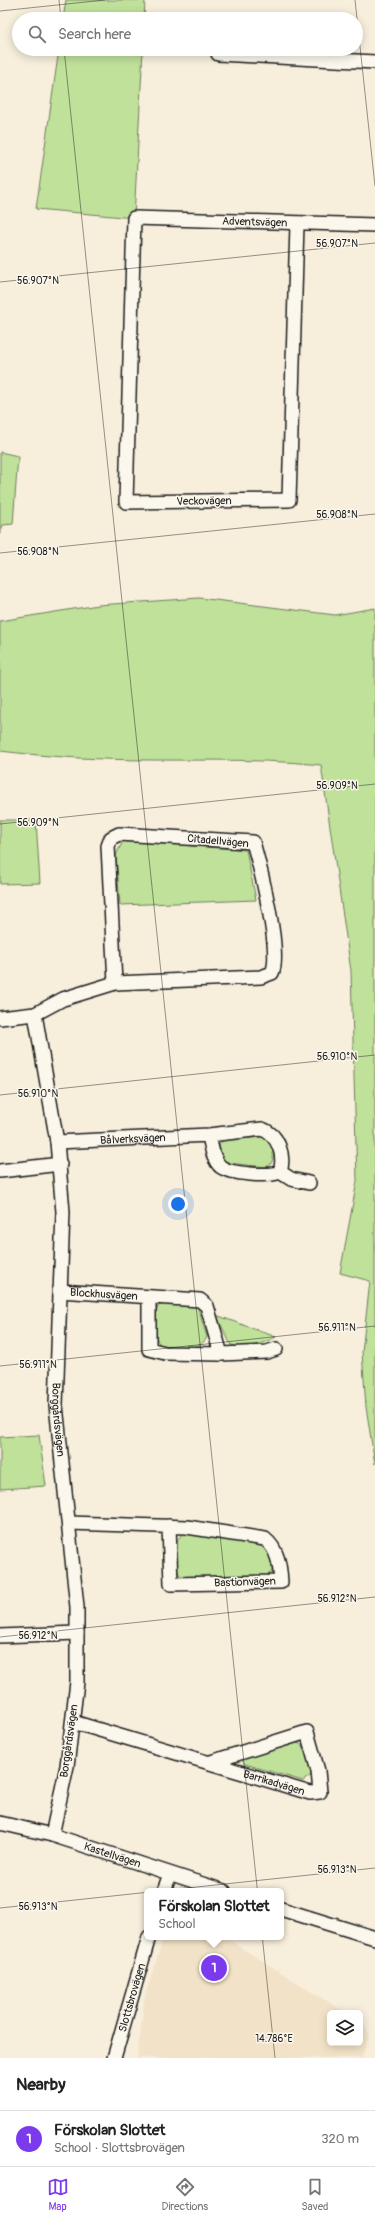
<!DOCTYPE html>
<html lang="en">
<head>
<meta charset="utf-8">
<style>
	body { margin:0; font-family:Pangolin,sans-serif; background:#f6f6f6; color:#222 }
	.controls { position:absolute; right:12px; bottom:12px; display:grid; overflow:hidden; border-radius:6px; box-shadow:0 2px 10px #0003 }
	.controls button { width:36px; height:36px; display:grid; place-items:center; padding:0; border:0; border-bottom:1px solid #e0e0e0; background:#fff; color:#222; font:20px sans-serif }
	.you { position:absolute; left:178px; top:1204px; width:14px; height:14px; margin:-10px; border:3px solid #fff; border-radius:50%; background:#1a73e8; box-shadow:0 0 0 6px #1a73e833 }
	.badge { display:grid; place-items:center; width:26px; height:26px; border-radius:50%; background:#7c3aed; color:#fff; font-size:13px; font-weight:700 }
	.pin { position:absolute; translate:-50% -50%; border:2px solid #fff; box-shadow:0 1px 4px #0006 }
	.popup { position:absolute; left:144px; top:1888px; width:140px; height:52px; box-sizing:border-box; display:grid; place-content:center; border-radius:6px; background:#fff; filter:drop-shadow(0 1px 3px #0005); font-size:13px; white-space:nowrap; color:#767676 }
	.popup b { font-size:15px; color:#222 }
	.popup::after { content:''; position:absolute; left:50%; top:100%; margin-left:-8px; border:8px solid transparent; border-top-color:#fff }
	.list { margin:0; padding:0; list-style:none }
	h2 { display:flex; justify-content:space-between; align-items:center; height:52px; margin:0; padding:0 16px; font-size:17px }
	h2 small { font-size:13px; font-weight:400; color:#767676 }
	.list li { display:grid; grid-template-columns:26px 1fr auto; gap:12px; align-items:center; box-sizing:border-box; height:56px; padding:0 16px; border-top:1px solid #e0e0e0 }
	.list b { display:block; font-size:15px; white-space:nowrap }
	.list p { margin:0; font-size:13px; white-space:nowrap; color:#767676 }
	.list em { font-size:13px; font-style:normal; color:#767676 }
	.icon { flex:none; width:22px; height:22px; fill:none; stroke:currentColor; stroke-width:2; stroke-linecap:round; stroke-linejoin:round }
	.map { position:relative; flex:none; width:375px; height:2058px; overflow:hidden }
	.search { position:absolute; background:#fff; box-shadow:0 2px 10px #0003; left:12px; right:12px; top:12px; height:44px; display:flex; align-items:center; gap:10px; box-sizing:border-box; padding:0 14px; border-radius:22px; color:#767676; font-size:15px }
	.sheet { height:108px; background:#fff }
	nav { display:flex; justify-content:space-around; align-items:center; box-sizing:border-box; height:56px; border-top:1px solid #e0e0e0; background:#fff; font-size:11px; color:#767676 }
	nav a { display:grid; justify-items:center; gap:2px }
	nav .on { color:#7c3aed }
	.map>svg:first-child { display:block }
	.built { fill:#f2e3c8 }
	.green { fill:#bfe19a; stroke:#6e7e5b }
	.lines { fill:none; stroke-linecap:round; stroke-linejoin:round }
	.minor-casing { stroke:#1c1c1c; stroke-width:16 }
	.minor { stroke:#fbf7ec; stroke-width:13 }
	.ticks { fill:none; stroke:#1c1c1c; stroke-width:1; stroke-opacity:0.45 }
	.labels { text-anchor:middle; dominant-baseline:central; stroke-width:3; stroke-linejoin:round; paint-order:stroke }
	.street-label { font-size:11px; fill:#1c1c1c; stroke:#fbf7ec }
	.ticks-label { font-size:10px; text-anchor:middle; fill:#1c1c1c; stroke:#fbf7ec; stroke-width:3; stroke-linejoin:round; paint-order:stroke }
</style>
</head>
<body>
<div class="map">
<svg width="375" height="2058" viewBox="0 0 375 2058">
	<rect width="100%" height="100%" fill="#f7eedc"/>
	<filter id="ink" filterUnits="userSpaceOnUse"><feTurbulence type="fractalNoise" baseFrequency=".025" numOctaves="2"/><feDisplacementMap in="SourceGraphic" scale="8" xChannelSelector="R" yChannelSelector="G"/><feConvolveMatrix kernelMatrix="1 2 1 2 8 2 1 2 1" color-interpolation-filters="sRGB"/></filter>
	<g filter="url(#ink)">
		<path class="built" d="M164,1937H221L229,1940L346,2013H330V2043H360V2022L364,2024L369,2034L362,2058H137L145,1995Z"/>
		<g class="green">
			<path d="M66,0H145L144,19H63Z"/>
			<path d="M59,49H143L134,218L36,209Z"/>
			<path d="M0,452L18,456L13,524L3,525L0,534Z"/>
			<path d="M199,598L335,615L375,608V1464L366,1407L362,1352L370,1281L340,1273L357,1181L351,971L321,765C249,757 175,762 103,759C68,758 34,755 0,751V621L98,605Z"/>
			<path d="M0,820H36L40,883L0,884Z"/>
			<path d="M123,841L246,850L256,900L120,905L116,855Z"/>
			<path d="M263,1137C273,1142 278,1161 267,1167L226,1163L222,1159L219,1145L223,1140Z"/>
			<path d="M166,1303L189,1304L198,1308L207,1337C200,1353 175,1346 160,1345C152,1334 154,1318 158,1306Z"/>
			<path d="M216,1315L276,1337C261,1344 248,1350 231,1345Z"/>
			<path d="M39,1435L46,1486L0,1489V1437Z"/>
			<path d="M185,1533L262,1545C270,1551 273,1562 272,1572L266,1576L181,1577C173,1566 170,1540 185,1533Z"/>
			<path d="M295,1742L302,1745L308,1758L311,1775L303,1781L245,1764L242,1761L243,1757Z"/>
		</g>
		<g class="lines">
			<defs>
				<g id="minor">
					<path d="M218,54L375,62"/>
					<path id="s1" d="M297,224L289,500L126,502L134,218L375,225"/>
					<path id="s2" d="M35,1014L57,1142L63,1212L56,1405L77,1607V1682L67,1766L52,1835"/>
					<path d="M0,1018L35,1014L63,999L115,983L261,977L272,973C282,952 260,867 253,842L119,834L111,838L108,846L115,983"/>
					<path id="s3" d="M57,1142L209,1135C211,1145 213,1161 221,1167C231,1174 269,1177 280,1172C285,1156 279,1135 262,1129L209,1135"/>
					<path d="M0,1171L60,1164"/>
					<path d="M280,1172L291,1179L309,1183"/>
					<path id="s4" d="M59,1291L200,1300L207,1306L221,1354L165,1353L149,1349V1298"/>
					<path d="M221,1354L267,1352L276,1349"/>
					<path d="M69,1523L187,1527L265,1539C278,1549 280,1566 281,1582L171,1584L169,1526"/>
					<path d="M0,1636L77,1633"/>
					<path id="s5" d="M73,1722L310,1793L320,1792L318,1771L307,1732L211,1762"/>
					<path id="s6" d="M0,1823L52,1835L224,1891"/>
					<path d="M164,1891L170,1874"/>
					<path d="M281,1909L375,1938"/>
					<path id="s7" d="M114,2058L149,1937"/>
				</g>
			</defs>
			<use href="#minor" class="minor-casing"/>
			<use href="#minor" class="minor"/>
		</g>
	</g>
	<path class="ticks" d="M59,0L61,19M355,0L375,186M0,11L105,0M64,49L275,2058M0,282L375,243M0,553L375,514M0,824L375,784M0,1095L375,1055M0,1366L375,1326M0,1637L375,1597M0,1908L375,1868"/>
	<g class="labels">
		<g class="street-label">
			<text stroke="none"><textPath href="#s1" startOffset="844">Adventsvägen</textPath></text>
			<text transform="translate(204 501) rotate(-1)">Veckovägen</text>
			<text transform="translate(218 841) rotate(5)">Citadellvägen</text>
			<text stroke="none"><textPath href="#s3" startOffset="76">Bålverksvägen</textPath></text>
			<text stroke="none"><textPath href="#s4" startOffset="45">Blockhusvägen</textPath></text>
			<text stroke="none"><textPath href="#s2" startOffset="408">Borggårdsvägen</textPath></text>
			<text transform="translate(245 1582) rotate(-2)">Bastionvägen</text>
			<text transform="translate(69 1741) rotate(-82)">Borggårdsvägen</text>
			<text stroke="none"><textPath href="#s5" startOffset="210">Barrikadvägen</textPath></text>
			<text stroke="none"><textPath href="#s6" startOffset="117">Kastellvägen</textPath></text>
			<text stroke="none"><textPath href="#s7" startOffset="63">Slottsbrovägen</textPath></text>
		</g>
	</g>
	<g class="ticks-label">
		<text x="337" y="247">56.907°N</text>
		<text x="38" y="284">56.907°N</text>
		<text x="337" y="518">56.908°N</text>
		<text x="38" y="555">56.908°N</text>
		<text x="337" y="789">56.909°N</text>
		<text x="38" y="826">56.909°N</text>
		<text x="337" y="1060">56.910°N</text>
		<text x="38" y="1097">56.910°N</text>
		<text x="337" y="1331">56.911°N</text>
		<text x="38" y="1368">56.911°N</text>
		<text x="337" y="1602">56.912°N</text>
		<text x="38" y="1639">56.912°N</text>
		<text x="337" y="1873">56.913°N</text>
		<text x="38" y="1910">56.913°N</text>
		<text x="274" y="2042">14.786°E</text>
	</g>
</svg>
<div class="controls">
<button><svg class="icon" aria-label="layers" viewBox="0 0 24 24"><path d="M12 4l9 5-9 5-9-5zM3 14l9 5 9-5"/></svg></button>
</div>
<div class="you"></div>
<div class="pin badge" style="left:214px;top:1968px">1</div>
<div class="popup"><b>Förskolan Slottet</b>School</div>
<div class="search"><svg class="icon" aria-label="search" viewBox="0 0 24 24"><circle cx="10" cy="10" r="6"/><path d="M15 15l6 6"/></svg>Search here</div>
</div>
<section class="sheet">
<h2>Nearby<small></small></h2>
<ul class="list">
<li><span class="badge">1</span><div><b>Förskolan Slottet</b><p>School · Slottsbrovägen</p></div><em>320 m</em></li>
</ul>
</section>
<nav>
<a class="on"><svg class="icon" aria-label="map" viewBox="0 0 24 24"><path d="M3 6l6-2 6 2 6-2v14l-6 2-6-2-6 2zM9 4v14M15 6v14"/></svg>Map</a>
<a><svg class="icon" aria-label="directions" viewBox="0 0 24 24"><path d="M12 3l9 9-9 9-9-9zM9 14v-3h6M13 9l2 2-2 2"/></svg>Directions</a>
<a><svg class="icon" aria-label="saved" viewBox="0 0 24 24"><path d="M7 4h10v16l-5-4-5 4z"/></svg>Saved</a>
</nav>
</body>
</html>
